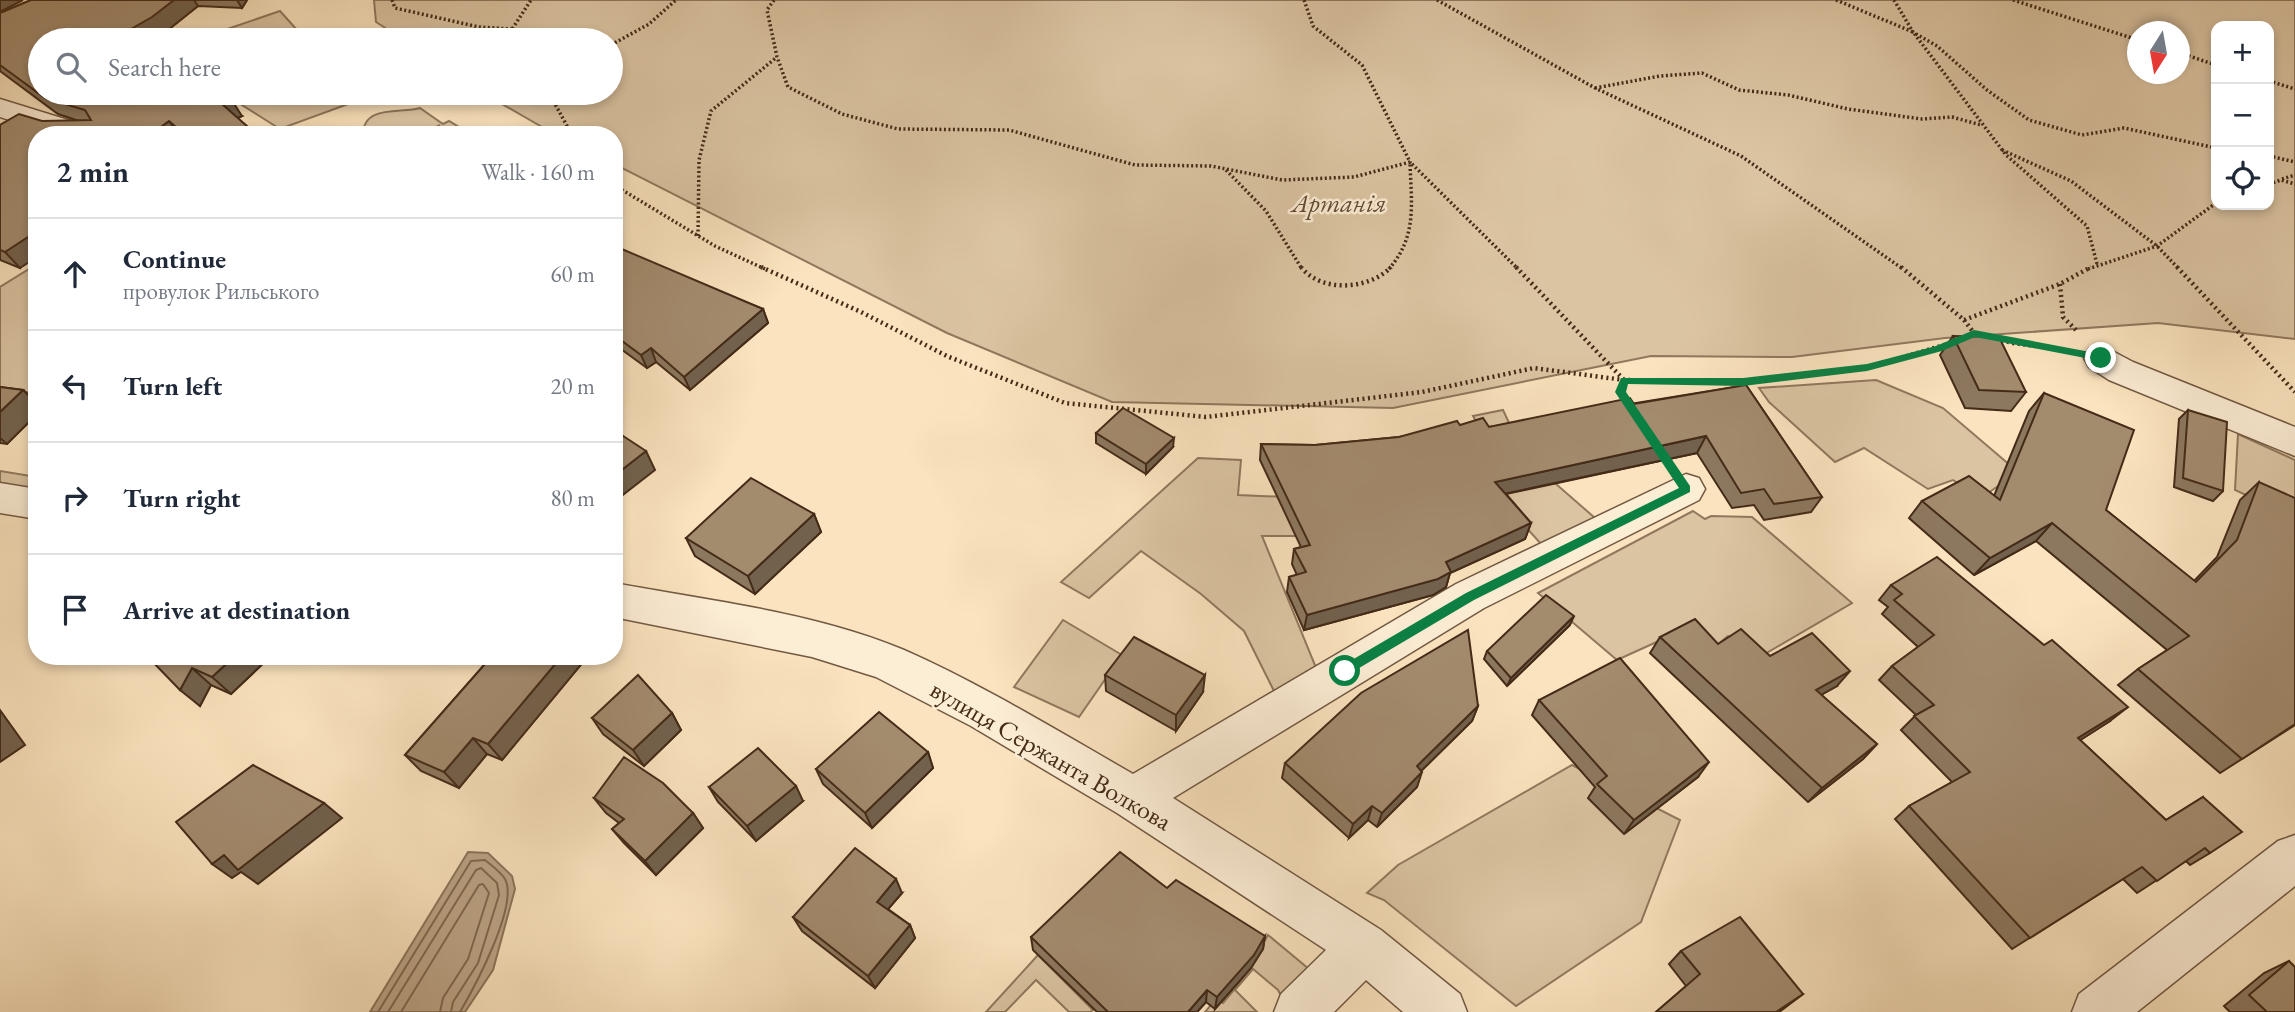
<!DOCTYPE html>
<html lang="en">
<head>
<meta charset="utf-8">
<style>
	body { margin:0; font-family:"EB Garamond",serif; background:#f2f2f3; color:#1f2937 }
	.controls { position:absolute; right:21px; top:21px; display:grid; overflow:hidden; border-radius:14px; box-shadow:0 4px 10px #0003 }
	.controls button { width:63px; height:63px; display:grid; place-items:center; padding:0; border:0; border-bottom:2px solid #e0e1e3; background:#fff; color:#1f2937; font:35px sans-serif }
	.compass { position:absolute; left:2127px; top:21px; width:63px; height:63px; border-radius:50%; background:#fff; box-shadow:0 4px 10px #0003; rotate:191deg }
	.stop { position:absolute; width:21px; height:21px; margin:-16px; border:5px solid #0b8043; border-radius:50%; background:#fff }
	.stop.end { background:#0b8043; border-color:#fff; box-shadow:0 2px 7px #0008 }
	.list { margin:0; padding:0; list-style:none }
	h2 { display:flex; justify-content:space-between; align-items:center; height:91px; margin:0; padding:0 28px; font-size:30px }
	h2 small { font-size:23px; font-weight:400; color:#747a83 }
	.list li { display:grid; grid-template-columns:46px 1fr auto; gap:21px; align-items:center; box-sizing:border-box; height:112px; padding:0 28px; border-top:2px solid #e0e1e3 }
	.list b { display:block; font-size:26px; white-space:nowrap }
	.list p { margin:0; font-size:23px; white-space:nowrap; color:#747a83 }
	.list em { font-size:23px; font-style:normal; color:#747a83 }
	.icon { flex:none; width:38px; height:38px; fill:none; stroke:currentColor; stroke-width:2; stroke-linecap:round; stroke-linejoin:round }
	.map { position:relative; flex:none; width:2295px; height:1012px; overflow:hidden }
	.search { position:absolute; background:#fff; box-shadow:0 4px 10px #0003; left:28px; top:28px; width:595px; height:77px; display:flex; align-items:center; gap:18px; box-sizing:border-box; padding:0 24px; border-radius:38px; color:#747a83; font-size:26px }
	.panel { position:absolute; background:#fff; box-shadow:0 4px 10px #0003; left:28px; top:126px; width:595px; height:539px; border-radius:28px }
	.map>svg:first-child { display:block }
	.green { fill:#dbc4a2; stroke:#90785d; stroke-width:2; fill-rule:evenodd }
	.water { fill:#bca486; stroke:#8c745a; stroke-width:2 }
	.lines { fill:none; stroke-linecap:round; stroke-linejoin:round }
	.shore { stroke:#80684f; stroke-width:2 }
	.minor-casing { stroke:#725942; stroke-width:3 }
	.path-far1 { stroke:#442b18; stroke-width:3.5; stroke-dasharray:2 2.5; stroke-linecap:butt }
	.path { stroke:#442b18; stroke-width:4.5; stroke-dasharray:2 3.5; stroke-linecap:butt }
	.minor { fill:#fcedd5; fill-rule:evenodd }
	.wall { fill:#8c785f; stroke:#442b18; stroke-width:2 }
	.shaded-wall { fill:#72614d; stroke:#442b18; stroke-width:2 }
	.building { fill:#a38b6e; stroke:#442b18; stroke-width:2 }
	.route { fill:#0b8043 }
	.labels { text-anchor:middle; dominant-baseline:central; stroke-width:5; stroke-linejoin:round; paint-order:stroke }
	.park-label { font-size:26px; font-style:italic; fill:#624a34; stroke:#fcedd5 }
	.street-label { font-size:26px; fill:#442b18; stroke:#fcedd5 }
</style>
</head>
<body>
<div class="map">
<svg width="2295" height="1012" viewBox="0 0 2295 1012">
	<rect width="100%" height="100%" fill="#fae3be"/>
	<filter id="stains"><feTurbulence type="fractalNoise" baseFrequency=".00286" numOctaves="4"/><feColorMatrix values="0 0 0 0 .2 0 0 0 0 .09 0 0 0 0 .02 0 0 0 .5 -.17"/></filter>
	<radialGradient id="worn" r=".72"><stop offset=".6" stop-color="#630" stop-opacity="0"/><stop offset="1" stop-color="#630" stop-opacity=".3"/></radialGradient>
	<g class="green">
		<path d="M374,0H2295V339L2158,323L1945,338L1792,357L1651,356L1393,408L1112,402L947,333L614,164V135H556L483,93H611V40H404L376,22ZM2216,26H2269V205H2216ZM2138,32H2180V74H2138Z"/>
		<path d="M280,11L306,40H195Z"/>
		<path d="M223,93H353L359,100L280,129Z"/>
		<path d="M420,108L443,124L449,121L472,135H439L433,130L440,125L430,130L436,135H363C363,104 401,114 420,108Z"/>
		<path d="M37,264V393L0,390V287Z"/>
		<path d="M1876,380L1943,408L2018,472L1981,498L1953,480L1928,489L1864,448L1835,462L1769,402L1759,388Z"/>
		<path d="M1503,410L1525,457L1595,518L1541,544L1491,488L1501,465L1473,416Z"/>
		<path d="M2238,434L2295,460V518L2235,490Z"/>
		<path d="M1198,458L1241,460L1238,495L1379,501L1390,536H1262L1317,670L1275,693L1244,631L1201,594L1141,551L1089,598L1061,582Z"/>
		<path d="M0,471L37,477V493L0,487Z"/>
		<path d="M1693,511L1705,519L1711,516L1752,517L1852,603L1758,658L1728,636L1712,649L1683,630L1617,660L1538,593Z"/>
		<path d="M1063,620L1122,655L1079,717L1014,687Z"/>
		<path d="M1572,765L1680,820L1641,922L1516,1006L1384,900L1367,893L1398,865Z"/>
		<path d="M1268,935L1315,974L1285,1003L1278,990L1253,969L1235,990L1257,1012H1205L1216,999L1223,1003L1239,984Z"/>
		<path d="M1038,955L1093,1010L1090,1012H1069L1036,980L1005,1012H986Z"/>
	</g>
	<path class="water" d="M468,852L488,853L512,876L515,889L493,970L465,1012H370Z"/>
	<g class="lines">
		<g class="shore">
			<path d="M378,1012L471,861L485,860C491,865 501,872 505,879C519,905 474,988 460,1012"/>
			<path d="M388,1012L476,870L481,868L497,883L499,895L478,963L453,1002L451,1012"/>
			<path d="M401,1012L479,885L483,884L489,893L468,959L443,998L440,1012"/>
		</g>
		<defs>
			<g id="minor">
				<path d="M0,99L97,129L102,135H55L0,117Z"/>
				<path d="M2101,345L2133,362L2295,427V456L2109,380L2089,367L2084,358L2089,349Z"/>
				<path d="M1686,474L1699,478L1705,489L1699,500L1484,608L1173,798L1381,930L1460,994L1467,1012H1403L1366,980L1334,1012H1274L1281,994L1326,950L1117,813L971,726L876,677L812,657L614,617V583C710,601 814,612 904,650C983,685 1058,731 1133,774L1456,584Z"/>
				<path d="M0,483L37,489V519L0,513Z"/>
				<path d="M2295,835V886L2137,1012H2072L2079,994L2278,841Z"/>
			</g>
		</defs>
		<use href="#minor" class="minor-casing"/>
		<g class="path-far1">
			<path d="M392,0L395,8L479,27L511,29"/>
			<path d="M774,0L767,10L777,57L788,87L842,114L898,129L1009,130L1135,165L1211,166L1282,180L1354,177L1410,162L1362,65L1313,26L1304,0"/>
			<path d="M1437,0L1595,88L1741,156L1903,269"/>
			<path d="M1836,0L1913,32L2006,155L2087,226L2097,264"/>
			<path d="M1894,0L1913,32L1937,46L1987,90L2029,120L2082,135L2124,128L2216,148"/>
			<path d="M2013,0L2138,40"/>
			<path d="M505,40L531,0"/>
			<path d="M611,45L649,24L676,0"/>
			<path d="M2180,53L2216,65"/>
			<path d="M2269,81L2295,89"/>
			<path d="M1595,88L1660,76L1702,73L1739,90L1788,95L1848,109L1922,119L1952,117L1981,125"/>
			<path d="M549,93L572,135"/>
			<path d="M2002,150L2071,181L2157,246L2179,269"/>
			<path d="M2269,156L2295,162"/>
			<path d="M1412,164L1518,269"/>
			<path d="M1226,170L1266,211L1302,269"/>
			<path d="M2282,179L2295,175"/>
			<path d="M2269,184L2281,180L2295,184"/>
			<path d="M614,185L715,246L765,269"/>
			<path d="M698,236L699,160L711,111L777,57"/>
			<path d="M1389,269C1418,235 1411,203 1410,162"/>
			<path d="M2088,269L2157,246L2216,203"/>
		</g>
		<g class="path">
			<path d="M761,267L861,312L949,357L1065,403L1206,417L1422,392L1534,368L1624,380L1743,382L1867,368L1951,343"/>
			<path d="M1301,267C1321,293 1369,290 1391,267"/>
			<path d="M1516,267L1624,380"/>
			<path d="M1901,267L1964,320L2060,284L2091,267"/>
			<path d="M2177,267L2295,392"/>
			<path d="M2060,284L2063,317L2077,331"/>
			<path d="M1964,320L1974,333"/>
			<path d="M1965,337L1974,333L2013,343L2066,350"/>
			<path d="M1624,380L1621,392L1628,404"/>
		</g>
		<use href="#minor" class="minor"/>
	</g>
	<g class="wall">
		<path d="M31,0H247L242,8L198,6L163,34L151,40H40L242,116L237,118L257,135H37L20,268L0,260V125L42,121H79L58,114L0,71V13Z"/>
		<path d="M614,250L763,309L768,323L690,390L656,362L647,368L614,344Z"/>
		<path d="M1953,336L2026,392L2011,411L1965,408L1940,355Z"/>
		<path d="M1746,385L1822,497L1811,512L1764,520L1754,505L1732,508L1697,453L1506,494L1531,523L1525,539L1450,573L1446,587L1433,595L1304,630L1287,592L1289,577L1297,575L1292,564L1294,549L1301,547L1260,460L1261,444L1315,445L1399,437L1460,425L1489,427Z"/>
		<path d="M0,387L23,390L37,403V414L7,444L0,443Z"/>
		<path d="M2044,393L2106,510L2194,581L2217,557L2240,500L2259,482L2295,725L2220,773L2118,685L2138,669L2167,650L2036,541L1974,575L1909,518L1922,501L1994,496L2029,411Z"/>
		<path d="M2188,410L2223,491L2213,501L2174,487L2179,419Z"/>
		<path d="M1096,433L1173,447L1146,474L1096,443Z"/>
		<path d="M814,514L821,532L755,594L695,556L686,538Z"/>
		<path d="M1891,585L2110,721L2080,740L2166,820L2203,797L2210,853L2190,865L2186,861L2137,893L2123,879L2012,949L1895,819L1909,806L1952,782L1901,730L1916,715L1879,680L1892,666L1918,647L1882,614L1888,607L1879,600Z"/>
		<path d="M1570,625L1507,686L1484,659L1487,651Z"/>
		<path d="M1660,637L1718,644L1770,656L1837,686L1821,695L1877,744L1863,759L1808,802L1650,653Z"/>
		<path d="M147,656H271L231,694L211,685L200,706Z"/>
		<path d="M492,656H581L584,661L502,760L487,754L459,788L421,771L405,755Z"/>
		<path d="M1105,675L1203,692L1176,731L1106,691Z"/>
		<path d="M1539,700L1698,777L1624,834L1588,798L1595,787L1532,715Z"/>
		<path d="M1478,706L1472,721L1421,771L1417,787L1377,827L1368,820L1349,838L1282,778L1285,763Z"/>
		<path d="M672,713L681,730L644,766L603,734L592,718Z"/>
		<path d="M928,752L933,768L872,828L823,784L816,769Z"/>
		<path d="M709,787L803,801L756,841L718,802Z"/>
		<path d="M594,798L693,813L703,828L656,875L624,843L612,829L619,823L606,813Z"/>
		<path d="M1167,888L1265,936L1263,949L1251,968L1215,1009L1206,1002L1197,1012H1097L1033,950L1031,937Z"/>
		<path d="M902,893L888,909L910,925L915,938L875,988L802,931L793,917Z"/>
		<path d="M1681,951L1803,994L1779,1012H1656L1686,986L1669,964Z"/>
		<path d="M2289,961L2295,1012H2230L2224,1006L2264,973Z"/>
	</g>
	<g class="shaded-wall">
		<path d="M0,0H23L0,12Z"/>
		<path d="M174,0H194L198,6L163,34L151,40H129L124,33Z"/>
		<path d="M237,0H247L242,8Z"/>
		<path d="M231,99L242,116L232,121L222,104Z"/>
		<path d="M169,121L179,135H150Z"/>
		<path d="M37,231V257L20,268L5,252Z"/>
		<path d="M763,309L768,323L690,390L684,377Z"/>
		<path d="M651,348L656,362L647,368L641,355Z"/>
		<path d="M23,390L37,403V414L7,444L0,438V412Z"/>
		<path d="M1706,436L1697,453L1489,497L1495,482Z"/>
		<path d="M1174,438L1173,447L1146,474V464Z"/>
		<path d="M646,451L655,470L615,501L614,476Z"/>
		<path d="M814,514L821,532L755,594L748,576Z"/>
		<path d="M1531,523L1525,539L1450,573L1446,587L1433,595L1304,630L1307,615L1446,562Z"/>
		<path d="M2052,523L2036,541L1974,575L1990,558Z"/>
		<path d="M1574,616L1570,625L1507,686L1511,678Z"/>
		<path d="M235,656H271L231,694L212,677Z"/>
		<path d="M562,656H581L584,661L502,760L488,744Z"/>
		<path d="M192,668L211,685L200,706L180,690Z"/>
		<path d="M1850,671L1837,686L1803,705L1816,690Z"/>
		<path d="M1205,675L1203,692L1176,731V715Z"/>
		<path d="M1478,706L1472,721L1412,780L1417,766Z"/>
		<path d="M2128,707L2110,721L2062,752L2078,738Z"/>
		<path d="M0,710L25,745L0,762Z"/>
		<path d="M672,713L681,730L644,766L633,750Z"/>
		<path d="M473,738L487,754L459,788L444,772Z"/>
		<path d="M1877,744L1863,759L1808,802L1822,788Z"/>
		<path d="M928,752L933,768L872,828L865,813Z"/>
		<path d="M1709,762L1698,777L1624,834L1634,820Z"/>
		<path d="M1422,772L1417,787L1377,827L1382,813Z"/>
		<path d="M796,786L803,801L756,841L747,826Z"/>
		<path d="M324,803L342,818L258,884L241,872L232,878L212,864L224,855Z"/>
		<path d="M1372,806L1368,820L1349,838L1353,824Z"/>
		<path d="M693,813L703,828L656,875L645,861Z"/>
		<path d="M896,879L902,893L883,915L877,902Z"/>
		<path d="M910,925L915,938L875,988L868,976Z"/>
		<path d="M1265,936L1263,949L1251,968L1215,1009L1217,997Z"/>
		<path d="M1207,990L1206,1002L1197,1012H1188Z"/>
		<path d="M1803,994L1779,1012H1776Z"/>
	</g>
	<g class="building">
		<path d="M31,0H174L152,17L124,33L134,40H40V93H217L231,99L222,104L257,135H185L169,121L150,135H37V231L5,252L0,250V125L19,114L42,121L91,120L85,110L45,98L0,65V13Z"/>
		<path d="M617,247L763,309L684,377L651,348L641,355L614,335V250Z"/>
		<path d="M1953,336L1999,337L2026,392L1979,390Z"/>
		<path d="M1746,385L1822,497L1774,504L1764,489L1741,493L1706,436L1495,482L1531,523L1446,562L1451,572L1438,579L1307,615L1289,577L1306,572L1294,549L1310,545L1261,444L1315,445L1399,437L1457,421L1460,425L1483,418L1489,427L1630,398L1634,404Z"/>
		<path d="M0,387L23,390L0,412Z"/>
		<path d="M2044,393L2134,430L2106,510L2196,582L2237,540L2259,482L2295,498V724L2242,759L2138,669L2189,636L2052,523L1990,558L1922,501L1969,476L2000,500Z"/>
		<path d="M1123,408L1174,438L1146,464L1096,433Z"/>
		<path d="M2188,410L2227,422L2223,491L2183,478Z"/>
		<path d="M614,430L646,451L614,476Z"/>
		<path d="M751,478L814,514L748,576L686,538Z"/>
		<path d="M1937,557L2044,645L2052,640L2128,707L2078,738L2166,820L2203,797L2242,832L2210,853L2205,848L2157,881L2142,867L2030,938L1909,806L1970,772L1914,716L1934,705L1892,666L1934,635L1894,600L1902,594L1891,585Z"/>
		<path d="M1546,595L1574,616L1511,678L1487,651Z"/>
		<path d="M1695,619L1718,644L1741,629L1770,656L1812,633L1850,671L1816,690L1877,744L1822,788L1660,637Z"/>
		<path d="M1468,630L1478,706L1417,766L1422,772L1382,813L1372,806L1353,824L1285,763L1361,693Z"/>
		<path d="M1134,637L1205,675L1176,715L1105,675Z"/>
		<path d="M147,656H235L212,677L192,668L180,690Z"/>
		<path d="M492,656H562L488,744L473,738L444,772L405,755Z"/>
		<path d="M1620,658L1709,762L1634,820L1597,784L1607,776L1539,700Z"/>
		<path d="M638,675L672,713L633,750L592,718Z"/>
		<path d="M879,712L928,752L865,813L816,769Z"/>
		<path d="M758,748L796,786L747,826L709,787Z"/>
		<path d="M624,757L663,783L693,813L645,861L612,829L624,819L594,798Z"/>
		<path d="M253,765L324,803L238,870L224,855L212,864L176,822Z"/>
		<path d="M855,848L896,879L877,902L910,925L868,976L793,917Z"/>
		<path d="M1120,852L1167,888L1176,880L1265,936L1254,955L1217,997L1207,990L1188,1012H1108L1031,937Z"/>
		<path d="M1740,917L1803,994L1776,1012H1656L1700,974L1681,951Z"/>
		<path d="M2289,961L2295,967V1012H2267L2249,995Z"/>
	</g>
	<path class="route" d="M1974,330L2101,354L2106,358L2101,361L1975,337L1942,351L1867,371L1743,386L1628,384L1626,392L1690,486V492L1474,600L1349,674H1340V667L1466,593L1679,488L1615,392L1621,378H1743L1867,364L1936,346Z"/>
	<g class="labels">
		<g class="park-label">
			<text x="1339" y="203">Артанія</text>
		</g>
		<g class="street-label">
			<text transform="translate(1051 755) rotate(30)">вулиця Сержанта Волкова</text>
		</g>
	</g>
	<rect width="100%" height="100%" filter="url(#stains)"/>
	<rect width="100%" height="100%" fill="url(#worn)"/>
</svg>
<div class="controls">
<button>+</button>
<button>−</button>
<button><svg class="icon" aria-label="locate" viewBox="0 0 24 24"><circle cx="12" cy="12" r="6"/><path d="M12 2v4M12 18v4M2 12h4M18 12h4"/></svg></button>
</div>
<svg class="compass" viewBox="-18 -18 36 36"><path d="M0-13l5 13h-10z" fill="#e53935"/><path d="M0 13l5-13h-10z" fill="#747a83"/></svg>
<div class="stop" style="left:1345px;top:671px"></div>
<div class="stop end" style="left:2101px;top:358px"></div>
<div class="search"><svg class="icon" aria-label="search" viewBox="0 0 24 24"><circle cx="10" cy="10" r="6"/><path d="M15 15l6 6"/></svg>Search here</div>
<section class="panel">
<h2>2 min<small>Walk · 160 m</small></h2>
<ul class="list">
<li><svg class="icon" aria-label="ahead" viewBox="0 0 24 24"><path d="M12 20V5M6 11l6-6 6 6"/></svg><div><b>Continue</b><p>провулок Рильського</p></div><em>60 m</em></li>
<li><svg class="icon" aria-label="left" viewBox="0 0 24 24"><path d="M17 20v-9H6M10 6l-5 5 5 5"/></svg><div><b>Turn left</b></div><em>20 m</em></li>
<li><svg class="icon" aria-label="right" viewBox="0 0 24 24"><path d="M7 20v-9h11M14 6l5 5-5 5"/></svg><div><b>Turn right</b></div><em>80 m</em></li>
<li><svg class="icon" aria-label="arrive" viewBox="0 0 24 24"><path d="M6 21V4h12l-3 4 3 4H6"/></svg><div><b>Arrive at destination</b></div></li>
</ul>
</section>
</div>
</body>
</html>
